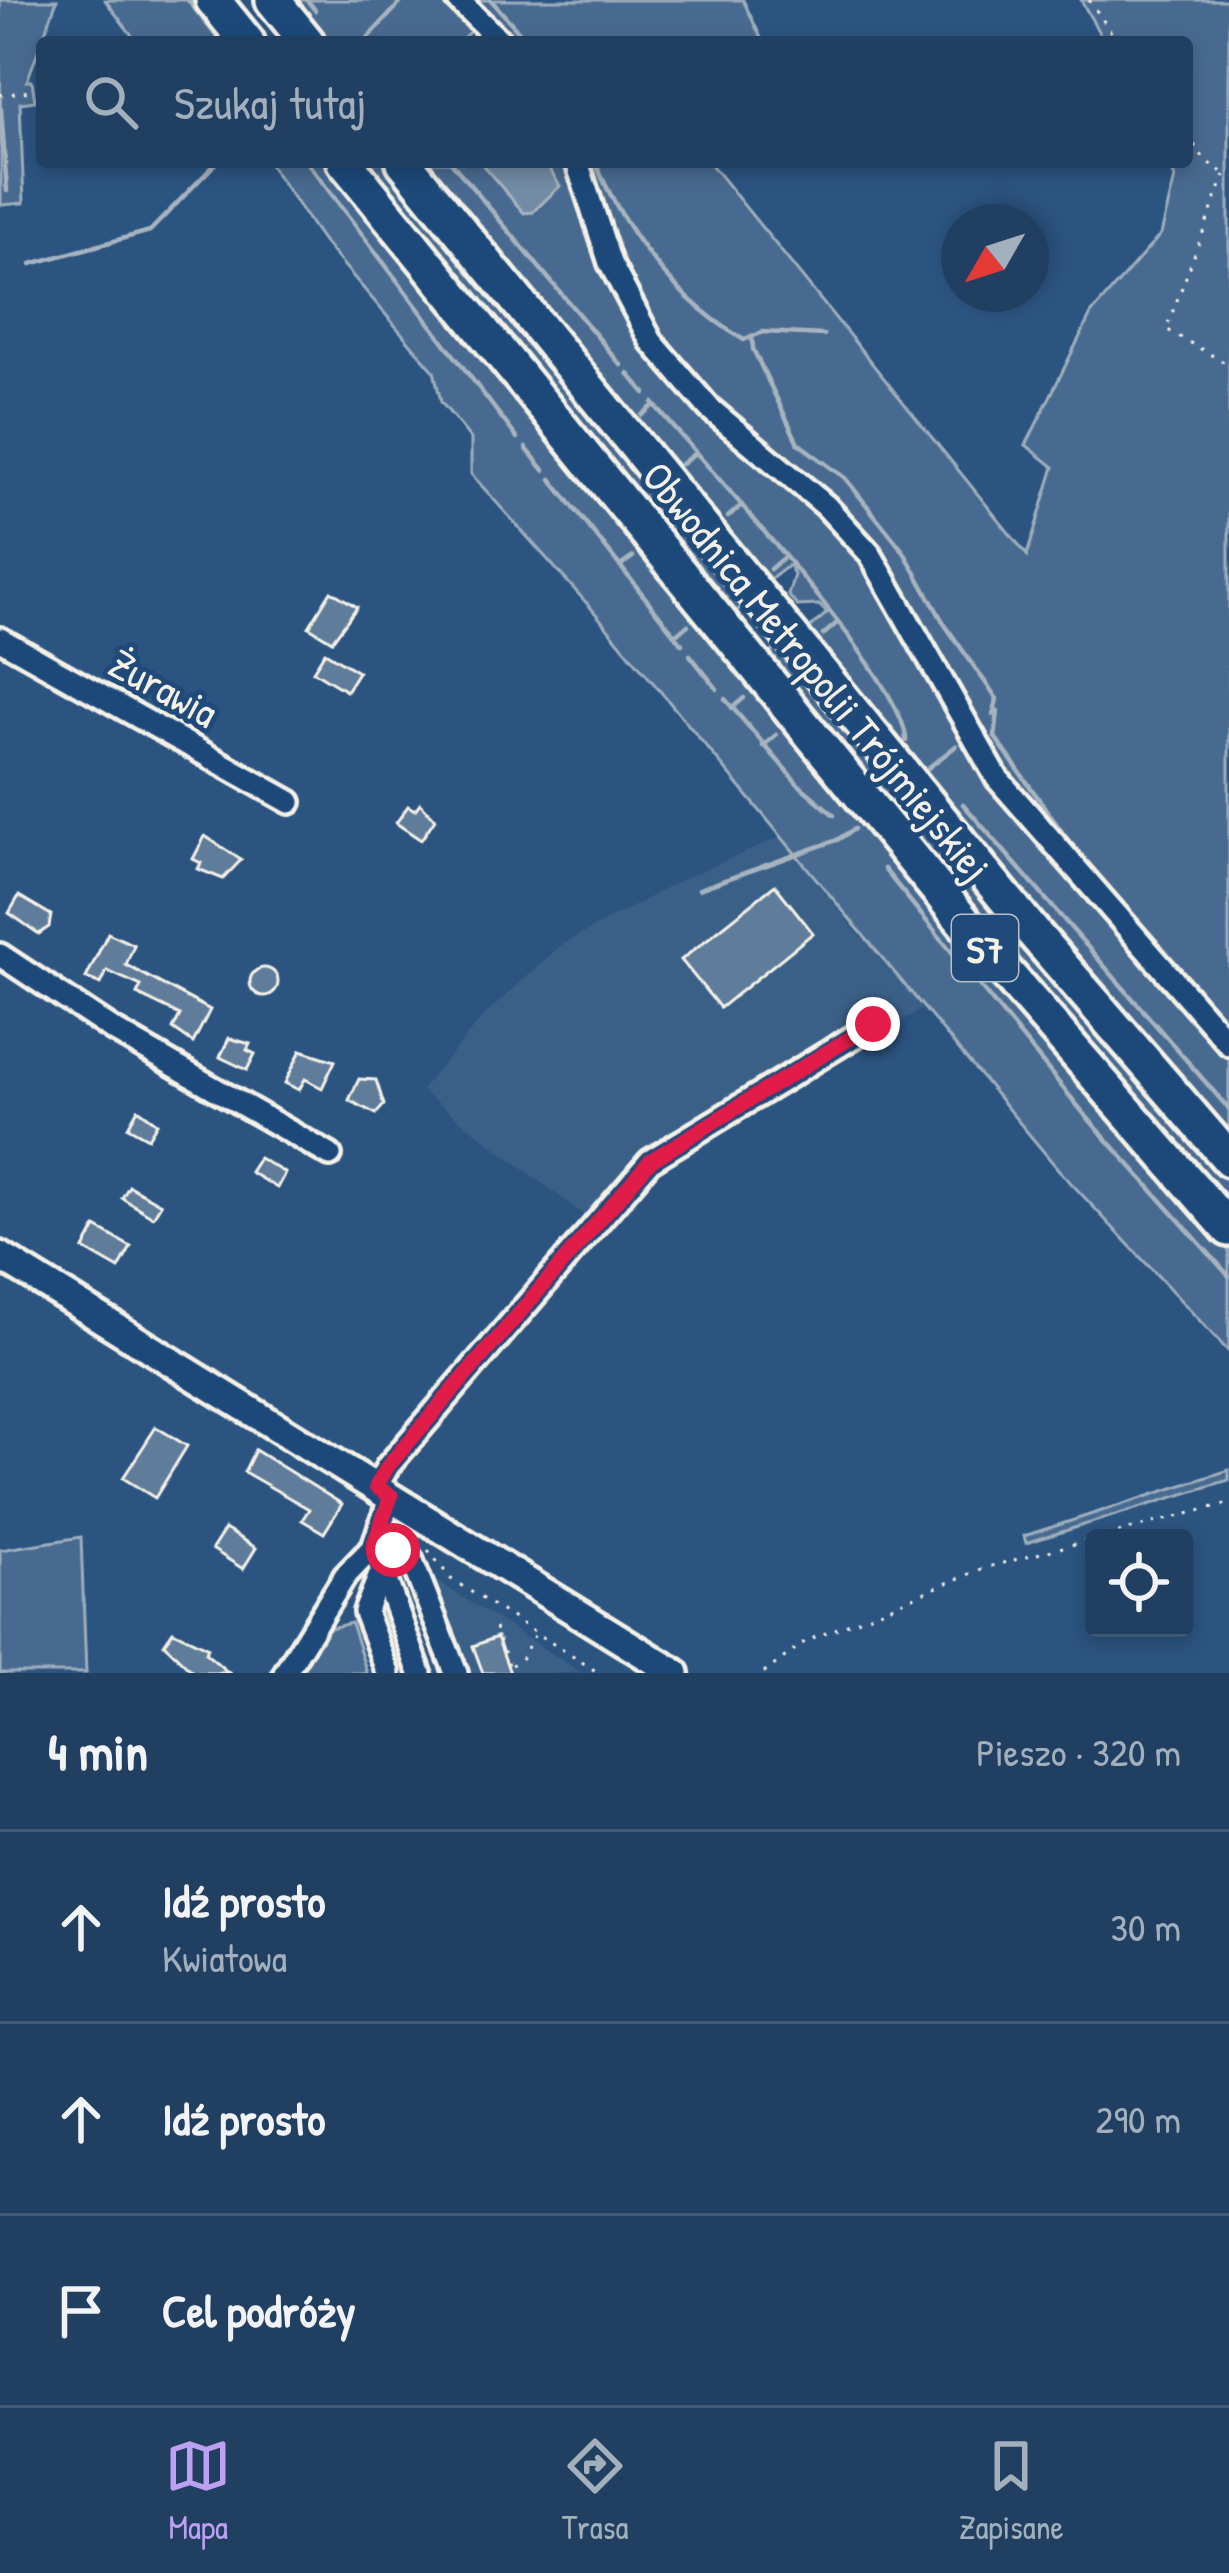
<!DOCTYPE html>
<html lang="pl">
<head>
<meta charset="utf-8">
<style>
	body { margin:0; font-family:"Patrick Hand",sans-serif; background:#2d4a6a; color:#f1f3f6 }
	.controls { position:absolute; right:36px; bottom:36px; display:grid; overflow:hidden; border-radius:12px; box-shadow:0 6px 18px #0003 }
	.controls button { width:108px; height:108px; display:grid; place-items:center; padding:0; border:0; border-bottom:3px solid #3e5876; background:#213f61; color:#f1f3f6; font:60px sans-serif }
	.compass { position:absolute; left:941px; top:204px; width:108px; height:108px; border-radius:50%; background:#213f61; box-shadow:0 6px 18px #0003; rotate:231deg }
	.stop { position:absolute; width:36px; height:36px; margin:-27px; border:9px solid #e11d48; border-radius:50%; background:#fff }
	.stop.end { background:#e11d48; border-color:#fff; box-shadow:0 3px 12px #0008 }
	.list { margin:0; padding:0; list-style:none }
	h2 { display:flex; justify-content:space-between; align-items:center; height:156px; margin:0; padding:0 48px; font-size:51px }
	h2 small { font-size:39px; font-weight:400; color:#a2afbd }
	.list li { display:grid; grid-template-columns:78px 1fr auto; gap:36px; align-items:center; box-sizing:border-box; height:192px; padding:0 48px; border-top:3px solid #3e5876 }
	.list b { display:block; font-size:45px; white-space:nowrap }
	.list p { margin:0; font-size:39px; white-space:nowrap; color:#a2afbd }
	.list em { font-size:39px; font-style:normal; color:#a2afbd }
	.icon { flex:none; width:66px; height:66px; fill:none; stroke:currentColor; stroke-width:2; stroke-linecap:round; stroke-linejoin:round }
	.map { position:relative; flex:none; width:1229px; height:1673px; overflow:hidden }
	.search { position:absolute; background:#213f61; box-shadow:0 6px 18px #0003; left:36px; right:36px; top:36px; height:132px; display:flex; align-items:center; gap:30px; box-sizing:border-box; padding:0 42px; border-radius:12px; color:#a2afbd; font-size:45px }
	.sheet { height:732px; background:#213f61 }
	nav { display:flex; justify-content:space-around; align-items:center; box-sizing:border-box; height:168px; border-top:3px solid #3e5876; background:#213f61; font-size:33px; color:#a2afbd }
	nav a { display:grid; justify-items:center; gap:6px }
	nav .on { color:#bca0f2 }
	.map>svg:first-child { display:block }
	.built { fill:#3b6088 }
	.green { fill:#496b90; stroke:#9eaebc; stroke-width:3 }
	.water { fill:#738ca6; stroke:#a7b4c0; stroke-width:3 }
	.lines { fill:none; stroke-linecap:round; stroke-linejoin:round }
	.stream { stroke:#a7b4c0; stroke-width:4.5 }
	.building { fill:#5e7b9a; stroke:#f4f1e8; stroke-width:3 }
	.minor-casing { stroke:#f4f1e8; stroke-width:30 }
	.major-casing { stroke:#f4f1e8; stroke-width:36 }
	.highway-casing { stroke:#f4f1e8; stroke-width:42 }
	.path { stroke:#f4f1e8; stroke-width:3; stroke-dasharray:3 9; stroke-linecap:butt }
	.minor { stroke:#1f4a7a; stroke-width:21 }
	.major { stroke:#1f4a7a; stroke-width:27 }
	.highway { stroke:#1f4a7a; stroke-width:33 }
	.route { stroke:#e11d48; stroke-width:15 }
	.labels { text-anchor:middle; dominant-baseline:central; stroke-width:10; stroke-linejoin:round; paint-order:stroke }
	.shield { fill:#1f4a7a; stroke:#b4bfc7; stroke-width:3 }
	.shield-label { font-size:39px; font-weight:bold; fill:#f4f1e8 }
	.street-label { font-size:42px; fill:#f4f1e8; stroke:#1f4a7a }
</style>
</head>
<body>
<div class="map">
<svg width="1229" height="1673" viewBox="0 0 1229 1673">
	<rect width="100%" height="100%" fill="#2c5481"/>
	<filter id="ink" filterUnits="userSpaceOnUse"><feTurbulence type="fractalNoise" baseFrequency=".00833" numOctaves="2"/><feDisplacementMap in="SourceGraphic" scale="24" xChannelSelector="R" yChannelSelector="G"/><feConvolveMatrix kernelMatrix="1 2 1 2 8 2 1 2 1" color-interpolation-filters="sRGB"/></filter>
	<g filter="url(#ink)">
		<g class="built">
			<path d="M781,837L858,934L927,1006L883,1033L863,1017L640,1154L585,1216L421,1090L484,1016L560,946L683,879Z"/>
			<path d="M432,1578L582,1673H470Z"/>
		</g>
		<g class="green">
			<path d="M0,0H57L27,81H32L35,101L20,103L24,203L1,205Z"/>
			<path d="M105,0H198L232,42H137Z"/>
			<path d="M296,0H448L473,29L458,42H330Z"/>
			<path d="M467,0H743L763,42H511Z"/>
			<path d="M1081,0H1229V1035L1012,787L899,585L677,366L631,295L584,162H709L1027,555L1054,467L1026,445L1091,314L1161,234L1175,178L1168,162H1187V42H1104Z"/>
			<path d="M268,162H329L1121,1128L1229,1251V1352L1058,1169L591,608L471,474V439L441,402L434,371L322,240Z"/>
			<path d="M361,162H395L759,612L752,618L743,607L736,611L745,623L738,629Z"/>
			<path d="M426,162H571L627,314L856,546L981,761L1229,1053V1137L805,632L827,613L819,605L797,606L788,595L794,575L789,565L766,583Z"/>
			<path d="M774,631L1229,1174V1214L753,648L760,642L769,654L775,649L766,637Z"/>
			<path d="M1229,1470V1480L1026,1543L1024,1536Z"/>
			<path d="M81,1537L86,1673H0V1550Z"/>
			<path d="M351,1623L367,1673H290L321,1630Z"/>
		</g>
		<path class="water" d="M480,162H545L560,186L533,212L524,213Z"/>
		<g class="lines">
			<g class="stream">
				<path d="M188,0L221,42"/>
				<path d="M307,0L315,10"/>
				<path d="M491,0L528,42"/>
				<path d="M364,42L403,0"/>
				<path d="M1,109L7,191"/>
				<path d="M307,162L517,438"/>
				<path d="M451,162L621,365"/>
				<path d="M595,162C627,236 674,298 744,340L763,332L824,335"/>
				<path d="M31,264L150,231L217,162"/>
				<path d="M752,336L753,349L798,443L845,478L904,552L945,625L997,699L993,715"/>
				<path d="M628,373L645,393"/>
				<path d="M653,403C699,459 908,682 906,741"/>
				<path d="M642,415L654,405"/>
				<path d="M526,448L544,470"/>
				<path d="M681,464L695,453"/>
				<path d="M551,479L682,644"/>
				<path d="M728,517L742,505"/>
				<path d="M620,566L633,557"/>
				<path d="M770,569L784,557"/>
				<path d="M675,635L688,625"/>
				<path d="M823,635L837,623"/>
				<path d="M690,655L717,689"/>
				<path d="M725,699L798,784L834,815"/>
				<path d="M732,708L744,698"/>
				<path d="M998,711L995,737L1070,843"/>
				<path d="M763,746L776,735"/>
				<path d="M928,768L956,746"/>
				<path d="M963,804L1229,1109"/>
				<path d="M884,869L1086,1116L1229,1276"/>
				<path d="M699,889L837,840L854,829"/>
				<path d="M1196,990L1229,1025"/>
			</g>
		</g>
		<g class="building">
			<path d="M331,591L357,607L332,641L309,627Z"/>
			<path d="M325,652L358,672L346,691L313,671Z"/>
			<path d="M420,803L435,819L421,840L396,823L408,806L415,810Z"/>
			<path d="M205,836L241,860L223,879L198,869L201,863L193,859Z"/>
			<path d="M775,885L813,933L720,1008L681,960Z"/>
			<path d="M19,896L51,915L49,927L39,934L9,913Z"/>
			<path d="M108,933L134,945L126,965L210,1010L193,1043L173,1029L180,1015L137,994L141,986L107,971L101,984L86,978Z"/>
			<circle cx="264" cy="982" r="14"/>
			<path d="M229,1038L250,1044L247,1050L255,1054L247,1070L220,1057Z"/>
			<path d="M301,1050L335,1061L322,1088L305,1079L299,1090L285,1083Z"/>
			<path d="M359,1079L376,1080L384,1105L376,1114L349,1100Z"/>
			<path d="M138,1109L157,1123L148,1138L128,1127Z"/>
			<path d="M259,1158L285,1173L277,1188L250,1172Z"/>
			<path d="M129,1186L161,1204L153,1217L122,1198Z"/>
			<path d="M96,1227L131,1247L119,1269L84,1249Z"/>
			<path d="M156,1427L187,1446L155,1498L123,1478Z"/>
			<path d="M255,1450L342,1504L324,1533L302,1520L309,1509L244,1472Z"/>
			<path d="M225,1529L256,1548L243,1569L212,1549Z"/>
			<path d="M173,1631L208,1648L205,1653L229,1673H194L164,1644Z"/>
			<path d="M497,1637L510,1673H483L473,1646Z"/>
		</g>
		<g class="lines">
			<defs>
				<g id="minor">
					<path d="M458,0L501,42"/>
					<path d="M577,162L610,263L651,341L709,408L826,506L870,554L997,778L1229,1044"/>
					<path d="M0,639L290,802"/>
					<path d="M0,955L113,1030L330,1155"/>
					<path d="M376,1487L388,1466L650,1161L873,1025"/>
					<path d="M373,1547L411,1559L456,1673"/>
					<path d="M373,1547L382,1570L365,1612L388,1673"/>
					<path d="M373,1547L391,1496"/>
					<path d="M382,1570L420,1673"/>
					<path d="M285,1673L345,1576L373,1547"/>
				</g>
				<path id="major" d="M0,1256L675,1673"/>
				<g id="highway">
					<path d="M213,0L247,42"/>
					<path d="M273,0L307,42"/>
					<path d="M345,162L995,960L1229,1229"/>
					<path d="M404,162L1031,930L1229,1159"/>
				</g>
			</defs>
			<use href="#minor" class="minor-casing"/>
			<use href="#major" class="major-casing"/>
			<use href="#highway" class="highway-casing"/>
			<g class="path">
				<path d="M1089,0L1118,42"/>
				<path d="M0,95L30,91"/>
				<path d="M1187,135L1206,161L1229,177"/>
				<path d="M1225,175L1166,329L1229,365"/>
				<path d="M428,1550L451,1579L599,1673"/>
				<path d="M495,1628L512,1673"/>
				<path d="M511,1665L520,1661L536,1632"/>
				<path d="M764,1673L806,1641L984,1568L1229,1503"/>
			</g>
			<use href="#minor" class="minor"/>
			<use href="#major" class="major"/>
			<use href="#highway" class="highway"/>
		</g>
	</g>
	<g class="lines" filter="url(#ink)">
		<path class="route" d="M393,1550L373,1547L391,1496L376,1487L388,1466L650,1161L873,1024"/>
	</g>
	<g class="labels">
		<rect class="shield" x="952" y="915" width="66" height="66" rx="9"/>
		<g class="shield-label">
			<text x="985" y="948">S7</text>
		</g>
		<g class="street-label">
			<text transform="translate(817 671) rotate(51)">Obwodnica Metropolii Trójmiejskiej</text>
			<text transform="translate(164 687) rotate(29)">Żurawia</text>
		</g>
	</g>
</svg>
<div class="controls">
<button><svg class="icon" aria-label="locate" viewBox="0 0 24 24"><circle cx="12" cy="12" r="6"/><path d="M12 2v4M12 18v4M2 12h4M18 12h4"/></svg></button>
</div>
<svg class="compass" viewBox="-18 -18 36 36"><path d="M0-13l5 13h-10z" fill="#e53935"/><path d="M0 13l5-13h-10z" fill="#a2afbd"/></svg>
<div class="stop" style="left:393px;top:1550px"></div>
<div class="stop end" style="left:873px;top:1024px"></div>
<div class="search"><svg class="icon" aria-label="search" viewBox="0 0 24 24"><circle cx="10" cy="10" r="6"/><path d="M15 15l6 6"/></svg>Szukaj tutaj</div>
</div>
<section class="sheet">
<h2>4 min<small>Pieszo · 320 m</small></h2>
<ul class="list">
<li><svg class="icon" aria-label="ahead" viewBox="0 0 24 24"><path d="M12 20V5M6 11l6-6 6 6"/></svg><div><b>Idź prosto</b><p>Kwiatowa</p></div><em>30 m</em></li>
<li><svg class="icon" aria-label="ahead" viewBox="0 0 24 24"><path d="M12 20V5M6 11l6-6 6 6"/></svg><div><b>Idź prosto</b></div><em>290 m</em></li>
<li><svg class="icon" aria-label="arrive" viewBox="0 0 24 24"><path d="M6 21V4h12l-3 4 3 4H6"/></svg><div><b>Cel podróży</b></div></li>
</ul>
</section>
<nav>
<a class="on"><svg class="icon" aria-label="map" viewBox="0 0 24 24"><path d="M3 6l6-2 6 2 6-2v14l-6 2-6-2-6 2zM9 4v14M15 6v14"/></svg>Mapa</a>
<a><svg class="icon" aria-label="directions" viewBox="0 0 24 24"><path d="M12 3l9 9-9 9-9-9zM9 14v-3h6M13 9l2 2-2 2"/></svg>Trasa</a>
<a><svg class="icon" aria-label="saved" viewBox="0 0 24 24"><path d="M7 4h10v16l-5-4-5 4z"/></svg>Zapisane</a>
</nav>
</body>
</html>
